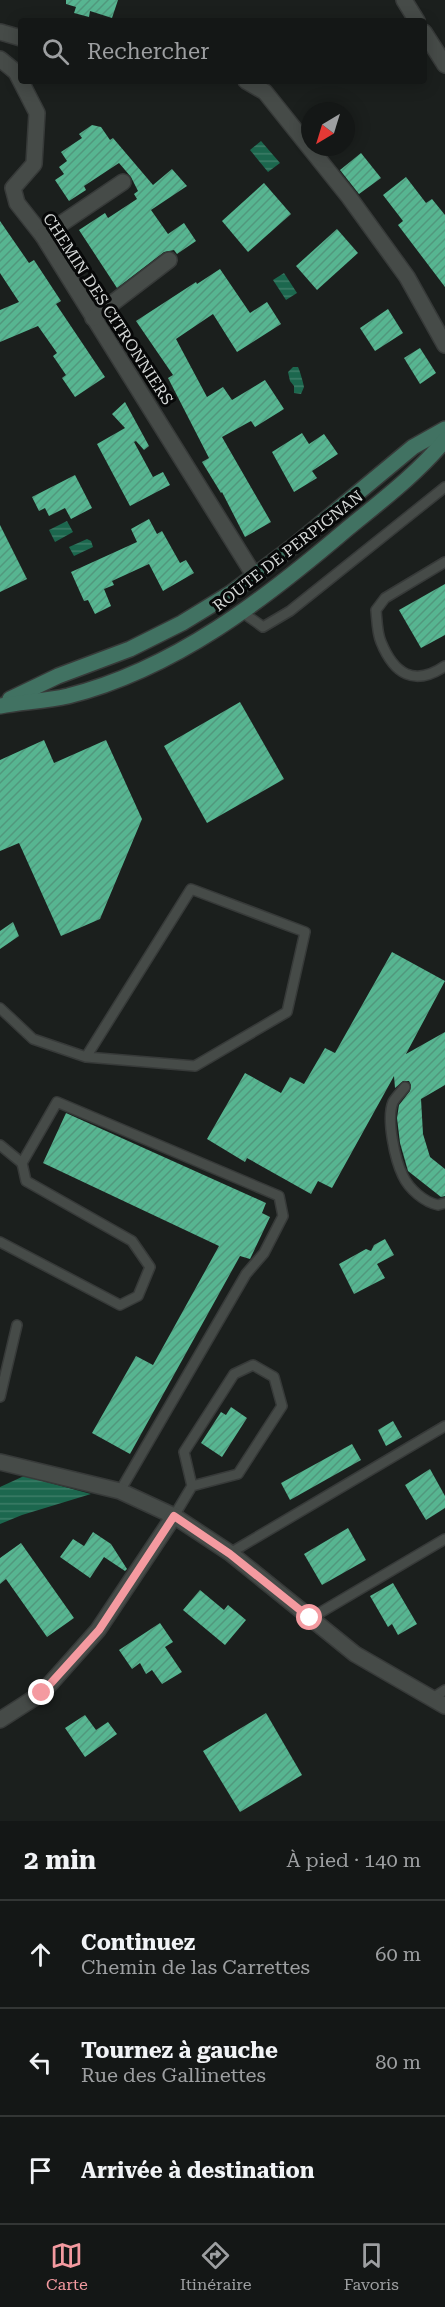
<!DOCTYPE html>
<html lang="fr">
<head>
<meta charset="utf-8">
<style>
	body { margin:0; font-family:"Roboto Serif",serif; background:#212423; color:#f1f3f6 }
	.compass { position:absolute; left:301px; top:102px; width:54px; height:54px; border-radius:50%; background:#141716; box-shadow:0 3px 15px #0003; rotate:218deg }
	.stop { position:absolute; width:18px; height:18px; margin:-14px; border:4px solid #f49aa0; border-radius:50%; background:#fff }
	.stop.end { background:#f49aa0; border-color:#fff; box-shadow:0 2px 6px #0008 }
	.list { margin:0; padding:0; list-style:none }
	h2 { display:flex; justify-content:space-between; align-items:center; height:78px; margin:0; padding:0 24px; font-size:26px }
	h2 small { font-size:20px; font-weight:400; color:#9d9fa1 }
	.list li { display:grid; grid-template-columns:39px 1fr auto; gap:18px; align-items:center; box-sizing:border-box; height:108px; padding:0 24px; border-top:2px solid #333635 }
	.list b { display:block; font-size:22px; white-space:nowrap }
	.list p { margin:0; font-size:20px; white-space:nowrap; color:#9d9fa1 }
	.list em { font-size:20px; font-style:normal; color:#9d9fa1 }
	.icon { flex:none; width:33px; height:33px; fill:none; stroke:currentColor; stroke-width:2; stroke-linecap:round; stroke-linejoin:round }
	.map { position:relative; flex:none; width:445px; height:1821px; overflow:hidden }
	.search { position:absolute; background:#141716; box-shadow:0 3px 15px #0003; left:18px; right:18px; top:18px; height:66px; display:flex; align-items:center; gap:15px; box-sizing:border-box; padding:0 21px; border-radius:6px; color:#9d9fa1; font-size:22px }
	.sheet { height:402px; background:#141716 }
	nav { display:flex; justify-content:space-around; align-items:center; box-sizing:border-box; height:84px; border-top:2px solid #333635; background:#141716; font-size:16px; color:#9d9fa1 }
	nav a { display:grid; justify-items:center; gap:3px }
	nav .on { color:#f49aa0 }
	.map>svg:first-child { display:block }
	.water { fill:url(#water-rules) }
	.building { fill:url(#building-hatch) }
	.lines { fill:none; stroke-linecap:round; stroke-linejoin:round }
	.lane-casing { stroke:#373a39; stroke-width:12 }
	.street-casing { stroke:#373a39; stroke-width:18 }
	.secondary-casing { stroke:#373a39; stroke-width:18 }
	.lane { stroke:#464b48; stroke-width:9 }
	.street { stroke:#464b48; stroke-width:15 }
	.secondary { stroke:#417262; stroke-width:15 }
	.route { stroke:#f49aa0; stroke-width:8 }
	.labels { text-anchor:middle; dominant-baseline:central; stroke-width:6; stroke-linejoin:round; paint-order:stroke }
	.street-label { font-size:16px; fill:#d4d7d6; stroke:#070808 }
</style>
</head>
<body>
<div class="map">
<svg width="445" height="1821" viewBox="0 0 445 1821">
	<defs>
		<pattern id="water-rules" width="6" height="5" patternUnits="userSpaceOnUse" patternTransform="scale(1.5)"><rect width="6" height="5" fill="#1c674e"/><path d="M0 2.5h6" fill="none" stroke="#3c7c67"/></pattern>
		<pattern id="building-hatch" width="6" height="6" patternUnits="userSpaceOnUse" patternTransform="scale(1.5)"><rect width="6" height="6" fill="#57b591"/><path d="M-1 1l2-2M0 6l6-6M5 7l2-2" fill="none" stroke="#51987d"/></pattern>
	</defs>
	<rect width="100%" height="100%" fill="#1b1f1d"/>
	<g class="water">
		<path d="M261,141L280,163L268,172L250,150Z"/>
		<path d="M284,273L297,293L286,300L273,280Z"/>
		<path d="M293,367H298C300,371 303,382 304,387L301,394L294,393V386L290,381L288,372Z"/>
		<path d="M67,521L73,532L55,542L49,530Z"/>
		<path d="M87,539L91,541L93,547L74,556L69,547Z"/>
		<path d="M24,1476L91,1494L22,1515L0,1524V1487Z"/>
	</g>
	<g class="building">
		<path d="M66,0H118L112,18L90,11L89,17L74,13L76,7L66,4Z"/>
		<path d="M92,125L101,127L110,140L113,138L153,185L172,169L187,186L151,210L168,234L184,223L196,241L177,254L174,250L164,252L117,288L79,230L105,213L108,218L137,199L134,194L138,191L131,177L119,163L84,186L86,190L69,201L55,180L64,174L59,167L67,161L61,152L82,138L79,134Z"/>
		<path d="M361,153L381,178L359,194L340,170Z"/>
		<path d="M406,177L426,203L432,199L445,215V287L398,225L403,221L383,195Z"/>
		<path d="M264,183L291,214L248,252L222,221Z"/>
		<path d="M0,221L29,263L34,260L61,301L56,304L105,377L75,397L62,378L66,375L53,356L57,353L38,326L0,342V310L19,302L0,273Z"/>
		<path d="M337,229L358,253L317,290L296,266Z"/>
		<path d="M220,269L250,313L267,302L281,324L237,352L213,314L176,339L207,397L223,387L232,400L265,380L284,409L255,427L251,421L222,437L271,522L245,537L222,492L221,493L202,462L209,458L168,378L173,375L136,321L196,282L197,284Z"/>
		<path d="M388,309L403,333L375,351L360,328Z"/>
		<path d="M420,348L436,373L420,384L404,358Z"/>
		<path d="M125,402L149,446L144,450L136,441L134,442L153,477L163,472L170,485L130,506L97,444L125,428L112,414Z"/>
		<path d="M302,433L309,444L324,434L338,454L312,471L317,478L294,492L272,452Z"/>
		<path d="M75,475L92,508L71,519L65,508L49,516L45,508L39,511L32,497Z"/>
		<path d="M149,519L157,534L162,531L180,563L186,560L194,573L163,591L149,564L112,581L114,585L104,589L111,606L95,614L88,600L84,601L71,572L137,542L131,529Z"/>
		<path d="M0,525L27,579L0,592Z"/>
		<path d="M445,584V635L421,648L399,610Z"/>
		<path d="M240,702L284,779L207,823L164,746Z"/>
		<path d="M44,740L54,763L106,740L142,819L100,919L61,936L19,843L0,851V760Z"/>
		<path d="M13,922L19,936L0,949V931Z"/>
		<path d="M392,952L445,981L406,1054L445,1032V1085L421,1099L423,1134L430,1157L445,1169V1196L441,1197L408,1171L400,1143L397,1118L399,1105L410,1091L411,1085L409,1081H403L395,1088L394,1076L332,1188L318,1181L311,1194L247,1158L245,1162L207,1139L245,1073L281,1093L290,1077L304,1084L325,1048L335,1053Z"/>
		<path d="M66,1113L266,1203L262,1213L270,1217L250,1259L240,1256L130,1454L92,1433L136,1356L153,1365L219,1246L43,1163Z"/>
		<path d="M385,1239L394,1255L377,1264L385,1278L354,1294L339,1264L366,1249L371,1251L374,1245Z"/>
		<path d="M231,1407L247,1418L222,1457L201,1443L221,1412L226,1415Z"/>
		<path d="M393,1421L402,1437L386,1446L378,1430Z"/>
		<path d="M352,1444L361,1460L290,1500L281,1483Z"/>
		<path d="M430,1469L445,1496V1508L426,1520L405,1485Z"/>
		<path d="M348,1528L366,1560L322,1585L304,1554Z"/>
		<path d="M93,1532L111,1544L127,1569L125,1571L104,1557L90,1578L60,1557L73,1539L84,1546Z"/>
		<path d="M21,1543L74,1618L47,1637L6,1579L0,1584V1558Z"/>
		<path d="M393,1583L417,1624L398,1635L392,1624L388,1627L370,1596Z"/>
		<path d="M200,1590L224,1610L228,1605L246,1620L225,1645L183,1610Z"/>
		<path d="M160,1623L173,1642L165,1647L182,1672L162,1684L152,1670L146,1674L140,1663L132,1669L119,1650Z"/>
		<path d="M266,1713L302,1775L240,1812L203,1751Z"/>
		<path d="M85,1715L96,1730L108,1722L117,1734L85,1757L65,1728Z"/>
	</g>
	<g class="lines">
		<defs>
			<g id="lane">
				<path d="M445,562L385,598L376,610C377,620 377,633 381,642C394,674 414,687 445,666"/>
				<path d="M242,612L263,627L290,611L445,487"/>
				<path d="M0,1008L33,1039L86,1057L195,1066L287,1012L305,932L191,889L86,1057"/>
				<path d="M405,1087C401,1092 396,1097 393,1102C386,1119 395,1160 403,1176C409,1189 424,1202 438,1205L445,1203"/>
				<path d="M0,1145L22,1163"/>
				<path d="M0,1242L120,1305L138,1296L150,1267L132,1241L26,1181L22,1163L57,1102L279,1196L283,1216L264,1253L246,1274L120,1491"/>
				<path d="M0,1397L17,1325"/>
				<path d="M174,1516L192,1486L238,1474L282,1406L274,1377L253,1365L234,1374L184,1452L192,1486"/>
				<path d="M230,1553L445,1426"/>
				<path d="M311,1618L445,1539"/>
				<path d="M431,1699L445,1690"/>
			</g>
			<g id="street">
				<path d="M404,0L417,21"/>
				<path d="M0,32L21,38"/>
				<path d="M424,32L445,65"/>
				<path d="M0,59L16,72L37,113L34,164L13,188L17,203L43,236L254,575"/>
				<path d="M246,81L265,92L349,197L407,277L445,345"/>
				<path d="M43,236L123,182"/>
				<path d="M93,318L169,260"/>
				<path d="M0,1462L120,1491L174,1516L230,1553L355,1654L445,1706"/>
				<path d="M0,1720L42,1693L98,1630L174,1516"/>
			</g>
			<g id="secondary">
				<path d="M10,699L58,676L130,649L182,623L231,593L295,545L413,447L445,429"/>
				<path d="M0,706C22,702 46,701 68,696C175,669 265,599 347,529C381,501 417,474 445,440"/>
			</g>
		</defs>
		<use href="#lane" class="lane-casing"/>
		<use href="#street" class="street-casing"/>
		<use href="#secondary" class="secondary-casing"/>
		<use href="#lane" class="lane"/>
		<use href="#street" class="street"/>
		<use href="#secondary" class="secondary"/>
	</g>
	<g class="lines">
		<path class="route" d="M42,1693L99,1630L174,1516L230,1554L310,1618"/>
	</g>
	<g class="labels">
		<g class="street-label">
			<text transform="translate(108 309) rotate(57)">CHEMIN DES CITRONNIERS</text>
			<text transform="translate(288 551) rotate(-38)">ROUTE DE PERPIGNAN</text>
		</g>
	</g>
</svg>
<svg class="compass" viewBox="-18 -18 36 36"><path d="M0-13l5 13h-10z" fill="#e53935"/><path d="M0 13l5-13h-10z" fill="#9d9fa1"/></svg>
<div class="stop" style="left:310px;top:1618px"></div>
<div class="stop end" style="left:42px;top:1693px"></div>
<div class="search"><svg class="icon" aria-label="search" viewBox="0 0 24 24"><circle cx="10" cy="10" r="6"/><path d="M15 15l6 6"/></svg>Rechercher</div>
</div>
<section class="sheet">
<h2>2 min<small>À pied · 140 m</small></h2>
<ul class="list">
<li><svg class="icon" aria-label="ahead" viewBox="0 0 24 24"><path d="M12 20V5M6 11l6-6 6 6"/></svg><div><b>Continuez</b><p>Chemin de las Carrettes</p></div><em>60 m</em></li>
<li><svg class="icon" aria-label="left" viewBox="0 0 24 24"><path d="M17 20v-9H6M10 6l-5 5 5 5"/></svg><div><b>Tournez à gauche</b><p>Rue des Gallinettes</p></div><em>80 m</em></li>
<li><svg class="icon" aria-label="arrive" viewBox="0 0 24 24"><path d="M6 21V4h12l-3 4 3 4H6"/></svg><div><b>Arrivée à destination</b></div></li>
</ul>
</section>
<nav>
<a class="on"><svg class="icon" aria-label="map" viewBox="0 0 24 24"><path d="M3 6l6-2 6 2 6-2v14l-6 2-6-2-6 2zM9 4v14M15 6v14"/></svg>Carte</a>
<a><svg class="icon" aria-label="directions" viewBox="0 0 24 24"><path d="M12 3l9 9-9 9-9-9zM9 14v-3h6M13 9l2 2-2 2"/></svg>Itinéraire</a>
<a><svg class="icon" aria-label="saved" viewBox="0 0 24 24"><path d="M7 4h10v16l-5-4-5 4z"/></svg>Favoris</a>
</nav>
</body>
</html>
